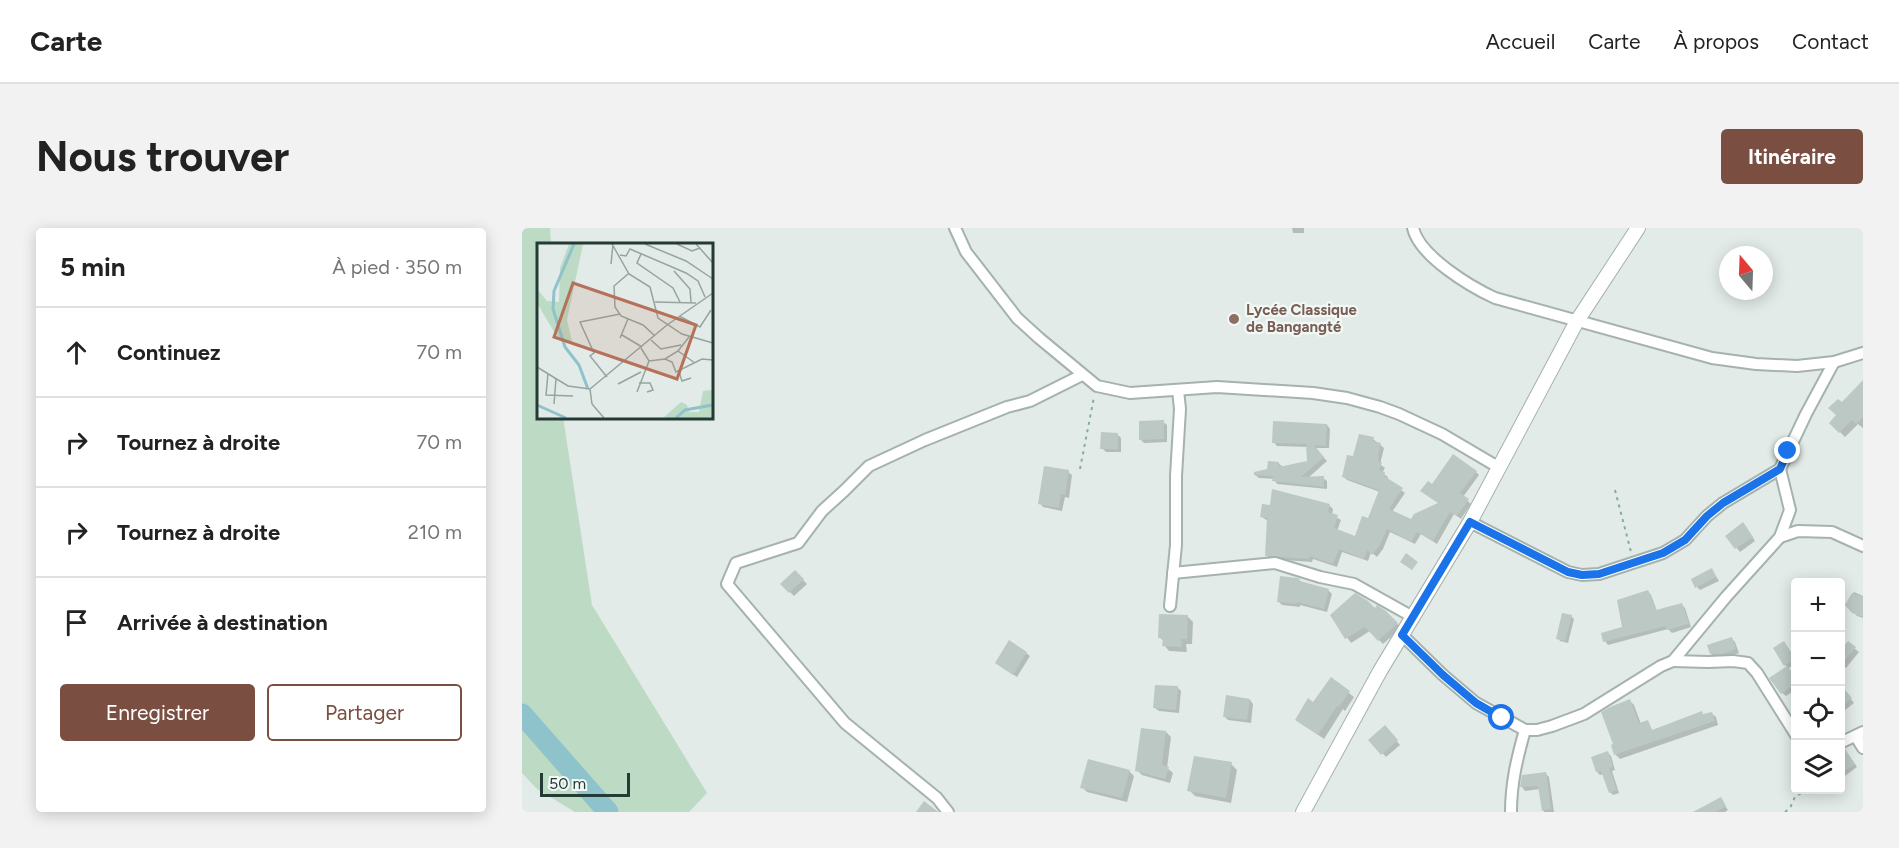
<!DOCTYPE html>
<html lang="fr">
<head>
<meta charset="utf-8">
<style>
	body { margin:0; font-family:Figtree,sans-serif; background:#f2f2f2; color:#222 }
	.controls { position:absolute; right:18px; bottom:18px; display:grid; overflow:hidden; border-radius:6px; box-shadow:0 3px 15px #0003 }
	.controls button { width:54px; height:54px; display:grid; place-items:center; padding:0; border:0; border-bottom:2px solid #e0e0e0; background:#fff; color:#222; font:30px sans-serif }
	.compass { position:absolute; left:1197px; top:18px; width:54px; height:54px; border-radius:50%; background:#fff; box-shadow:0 3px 15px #0003; rotate:341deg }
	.scale { position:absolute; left:18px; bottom:15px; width:90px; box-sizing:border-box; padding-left:6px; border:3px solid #243a34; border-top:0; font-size:16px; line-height:21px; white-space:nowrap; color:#243a34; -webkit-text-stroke:4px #f2f8f5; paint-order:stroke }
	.stop { position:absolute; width:18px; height:18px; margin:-14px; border:4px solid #1a73e8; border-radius:50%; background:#fff }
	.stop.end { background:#1a73e8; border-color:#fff; box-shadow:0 2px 6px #0008 }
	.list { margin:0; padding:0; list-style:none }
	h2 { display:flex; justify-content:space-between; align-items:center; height:78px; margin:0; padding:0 24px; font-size:26px }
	h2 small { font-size:20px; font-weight:400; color:#767676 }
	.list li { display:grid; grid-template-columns:39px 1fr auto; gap:18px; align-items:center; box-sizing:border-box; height:90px; padding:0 24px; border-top:2px solid #e0e0e0 }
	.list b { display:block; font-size:22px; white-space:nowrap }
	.list em { font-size:20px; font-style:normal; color:#767676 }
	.actions { display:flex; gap:12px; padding:18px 24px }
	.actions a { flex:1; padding:14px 0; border:2px solid #7a4e41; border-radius:6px; text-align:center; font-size:21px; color:#7a4e41 }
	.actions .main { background:#7a4e41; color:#fff }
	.icon { flex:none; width:33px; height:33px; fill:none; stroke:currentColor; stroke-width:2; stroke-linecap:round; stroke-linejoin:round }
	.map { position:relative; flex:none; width:1341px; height:584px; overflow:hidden; border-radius:6px }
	header { display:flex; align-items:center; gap:36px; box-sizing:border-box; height:84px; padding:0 30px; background:#fff; border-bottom:2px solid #e0e0e0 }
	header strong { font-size:28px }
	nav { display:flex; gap:33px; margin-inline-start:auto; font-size:21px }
	.intro { display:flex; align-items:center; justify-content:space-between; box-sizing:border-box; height:144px; padding:0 36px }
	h1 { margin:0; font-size:42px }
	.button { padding:15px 27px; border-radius:6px; background:#7a4e41; color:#fff; font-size:21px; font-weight:700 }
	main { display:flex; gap:36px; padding:0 36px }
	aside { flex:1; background:#fff; border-radius:6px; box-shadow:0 3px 15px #0003 }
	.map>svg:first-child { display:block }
	.green { fill:#bddac4 }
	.shadow { fill:#0003 }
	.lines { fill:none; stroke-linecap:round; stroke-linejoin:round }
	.river { stroke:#8fc3cb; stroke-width:21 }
	.building { fill:#bbc8c3 }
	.minor-casing { stroke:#a5b2ae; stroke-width:14 }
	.tertiary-casing { stroke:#a5b2ae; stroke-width:16 }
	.path { stroke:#85ac9f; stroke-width:2; stroke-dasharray:3 4.5; stroke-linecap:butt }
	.minor { stroke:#fff; stroke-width:10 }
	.tertiary { stroke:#fff; stroke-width:14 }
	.route { stroke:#1a73e8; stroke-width:8 }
	.education-dot { fill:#8d6e63; stroke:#f2f8f5; stroke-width:2 }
	.labels { text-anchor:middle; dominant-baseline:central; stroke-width:4.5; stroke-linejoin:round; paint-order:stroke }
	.education-label { font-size:15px; font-weight:bold; fill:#785e54; stroke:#f2f8f5; text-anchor:start }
	.inset-river { fill:none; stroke:#8fc3cb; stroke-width:3 }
	.inset-road { fill:none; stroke:#96a49f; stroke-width:1.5 }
	.view { fill:#b5715a; fill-opacity:0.15; stroke:#b5715a; stroke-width:3 }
	.inset-edge { fill:none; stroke:#243a34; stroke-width:3 }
</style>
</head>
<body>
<header>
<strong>Carte</strong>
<nav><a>Accueil</a><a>Carte</a><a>À propos</a><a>Contact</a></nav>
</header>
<div class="intro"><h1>Nous trouver</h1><a class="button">Itinéraire</a></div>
<main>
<aside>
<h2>5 min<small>À pied · 350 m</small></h2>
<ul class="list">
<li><svg class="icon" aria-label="ahead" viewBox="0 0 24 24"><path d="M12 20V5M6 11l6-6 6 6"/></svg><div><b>Continuez</b></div><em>70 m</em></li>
<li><svg class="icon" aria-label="right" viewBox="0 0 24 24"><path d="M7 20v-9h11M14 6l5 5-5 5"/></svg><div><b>Tournez à droite</b></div><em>70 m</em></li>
<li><svg class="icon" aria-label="right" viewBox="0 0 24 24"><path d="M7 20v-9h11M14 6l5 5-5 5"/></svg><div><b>Tournez à droite</b></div><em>210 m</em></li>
<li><svg class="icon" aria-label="arrive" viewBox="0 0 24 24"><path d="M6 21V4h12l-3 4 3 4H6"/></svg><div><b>Arrivée à destination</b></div></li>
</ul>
<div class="actions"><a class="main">Enregistrer</a><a>Partager</a></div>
</aside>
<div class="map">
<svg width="1341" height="584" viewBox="0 0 1341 584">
	<rect width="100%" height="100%" fill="#e2ebe7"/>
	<path class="green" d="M0,0H28L29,16H16V189H41L70,377L185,565L167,584H53L15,561L0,545Z"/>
	<g class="shadow">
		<path d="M770,0H782V5H771Z"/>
		<path d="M1341,155V200L1336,196L1323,209L1309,195L1316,187L1320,176Z"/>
		<path d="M641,194L645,197V214L622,215L618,211Z"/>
		<path d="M805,197L808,201L807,220H793L805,233L785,251L801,250L805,253V261L755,256L752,251L737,250L733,247L747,242L756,235L761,239L786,234V219L755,218L752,214Z"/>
		<path d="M596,207L599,210V224H584L580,220Z"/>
		<path d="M851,211L862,220L859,232V237L863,240L860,245L866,249L865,252L883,265L870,284L890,293L918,276L910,258L954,244L957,247L941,269L949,276L939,291L932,286L915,316L899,306L893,316L868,304L861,321L855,329L849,324L846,333L820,324L815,339L791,331L790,334L748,331L744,327L746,293L740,289L808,278L811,281L810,287L819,292L815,303L833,310L847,292L858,264L825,252L822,249L833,230Z"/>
		<path d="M546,244L550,247L547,270L543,269L540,283L521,279L518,275Z"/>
		<path d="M1224,299L1233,313L1218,324L1205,308Z"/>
		<path d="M1190,342L1197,353L1178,362L1175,359Z"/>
		<path d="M273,344L285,356L272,368L260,356Z"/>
		<path d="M777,352L781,356L807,363L810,366L805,384L778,377V379L760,377L756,373Z"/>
		<path d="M1126,363L1129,367L1135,383L1160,377L1163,380L1169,399L1150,405L1146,401L1086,417L1083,413L1102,400Z"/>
		<path d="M1332,364L1341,368V390L1335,388L1325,377Z"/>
		<path d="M864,384L879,400L861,416L848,403L829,415L810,388Z"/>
		<path d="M665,388L671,394L670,416H664L665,424L647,423L642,417V413L637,409Z"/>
		<path d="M1049,388L1052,391L1046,415L1038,413L1036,410Z"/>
		<path d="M1209,410L1213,414L1217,425L1205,429H1193L1189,426Z"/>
		<path d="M1327,416L1337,424L1324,440L1318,435Z"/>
		<path d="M1265,418L1274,432V436L1265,441L1274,450V461L1264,468L1260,465L1266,439L1263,437Z"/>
		<path d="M504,425L508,428L495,449L474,435Z"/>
		<path d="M809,451L832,469L823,483L821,481L802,511L774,491L792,476Z"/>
		<path d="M655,459L659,463L657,485L637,483L633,480Z"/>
		<path d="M1318,463L1324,465L1332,475L1318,486Z"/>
		<path d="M728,472L731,476L729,495L706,492L702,488Z"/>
		<path d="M1108,473L1112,477L1119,496L1125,494L1131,503L1189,485L1194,489L1196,497L1098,531L1094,527L1091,518Z"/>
		<path d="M863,499L878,517L864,529L848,512Z"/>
		<path d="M644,504L649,509L645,540L651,545L648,555L620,547L615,542Z"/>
		<path d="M1318,524L1326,526L1335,539L1320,550Z"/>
		<path d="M1086,525L1089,528L1093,542L1090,543L1097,565L1091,567L1088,564L1082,546L1078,547L1075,544Z"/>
		<path d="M709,536L715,542L709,575L673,568L667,562Z"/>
		<path d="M607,543L612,548L605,574L565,564L560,559Z"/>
		<path d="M1024,546L1027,549L1032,584H1022L1018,561L1003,563L1000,559L1001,548Z"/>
		<path d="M1198,571L1206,582L1203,584H1174Z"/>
	</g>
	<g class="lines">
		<path class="river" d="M0,486L86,584"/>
	</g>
	<g class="building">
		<path d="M1341,152V190L1334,196L1330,192L1317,205L1307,195L1314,187L1306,180L1316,171L1320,174Z"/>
		<path d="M642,192V211L617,212V193Z"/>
		<path d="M751,193L805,196L804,218L792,217L802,229L779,249L802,248V259L750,253L751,248L732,247V244L745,241L746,233L757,234V239L785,233L784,216L750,215Z"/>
		<path d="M579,204L596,205V221H578Z"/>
		<path d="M837,206L852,209L851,213L859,215L856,228L857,229L856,233L860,235L857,242L863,244L862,248L881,260L867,281L889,291L892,286L916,275L898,263L906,253L910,256L931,226L955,243L938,265L947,271L935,288L928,284L911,313L895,304L889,314L865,301L858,317L850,327L845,322L842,331L817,321L811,336L787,328V331L743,328L745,290L738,289L740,276L748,277L750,261L808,276L806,284L816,287L812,300L833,308L840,288L846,290L857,262L820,249L825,227L831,228Z"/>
		<path d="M522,238L547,242L543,267L539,266L537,280L516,276Z"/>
		<path d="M1221,294L1231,309L1213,321L1203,308Z"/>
		<path d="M884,325L896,334L890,342L878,334Z"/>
		<path d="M1190,340L1194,349L1173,360L1169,351Z"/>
		<path d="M273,342L282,351L267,365L258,356Z"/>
		<path d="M758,348L775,350L778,351V353L807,361L802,381L775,374V376L755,374Z"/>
		<path d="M1126,362L1134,382L1160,375L1167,396L1145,402L1144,398L1081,414L1079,405L1100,399L1095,372Z"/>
		<path d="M833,365L846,373L853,380L855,377L864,383L876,395L856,413L843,399L823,411L808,387Z"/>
		<path d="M1330,365L1341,369V389L1330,385L1323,377Z"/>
		<path d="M1040,385L1050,387L1043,413L1034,411Z"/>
		<path d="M637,386L666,387L665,411H659L660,419L640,418L641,410H636Z"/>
		<path d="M1210,409L1214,421L1201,426H1188L1185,417Z"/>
		<path d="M487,412L505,424L491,447L473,435Z"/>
		<path d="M1262,413L1273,431L1262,438L1251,420Z"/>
		<path d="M1326,413L1334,419L1318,438V423Z"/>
		<path d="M1265,438L1274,449V455L1259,466L1247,450Z"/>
		<path d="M809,449L828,463L817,479L815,478L796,507L773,492L786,470L791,474Z"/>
		<path d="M1318,456L1330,470L1318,480Z"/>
		<path d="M633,457L656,458L654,482L631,480Z"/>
		<path d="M704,467L728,471L725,492L701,489Z"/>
		<path d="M1108,471L1117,495L1126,492L1130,502L1180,483L1181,486L1190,484L1193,493L1092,527L1089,517L1091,516L1079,484L1088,479Z"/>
		<path d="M863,497L876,512L859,527L846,512Z"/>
		<path d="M619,500L644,503L640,537L647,539L643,551L613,543Z"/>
		<path d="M1323,521L1333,536L1318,546V522Z"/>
		<path d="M1086,523L1091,539L1087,540L1095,562L1087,565L1079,543L1074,544L1069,529Z"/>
		<path d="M672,528L710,534L704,570L665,563Z"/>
		<path d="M566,531L608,542L600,570L558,560Z"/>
		<path d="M1024,544L1029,581L1020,583L1016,558L998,559L1000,547Z"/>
		<path d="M1199,569L1204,578L1194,584H1171Z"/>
		<path d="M402,573L415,583L416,584H394Z"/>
	</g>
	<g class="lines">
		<defs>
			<g id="minor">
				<path d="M433,0L444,24L495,90L517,110L575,158L608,165L695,159L791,165L825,170L858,179L877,186L920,206L976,239"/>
				<path d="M891,0C897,28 949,59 973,70L1190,130L1234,136L1275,138L1312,134L1341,125"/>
				<path d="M948,294L1046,344L1060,347L1077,346L1141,325L1163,312L1185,288L1201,275L1258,241L1284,186L1312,134"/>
				<path d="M1258,309L1276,303L1310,304L1341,318"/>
				<path d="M651,345L753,335L798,349L832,356L891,389"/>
				<path d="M648,378L654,317V248L658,181L656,162"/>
				<path d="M880,407L921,447L954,475L1003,502H1015L1030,498L1062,486L1139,438L1151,433L1204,369L1258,309L1268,282L1258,241"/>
				<path d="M1151,433L1186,434L1211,433L1226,435L1235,445L1274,507"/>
				<path d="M1334,509L1341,520"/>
				<path d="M1318,515L1341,504"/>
				<path d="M426,584L415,570L323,495L205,356L214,335L276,315L300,283L322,263L347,238L403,212L485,179L508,173L560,147"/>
				<path d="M989,584C989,555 995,530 1003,502"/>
			</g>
			<path id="tertiary" d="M781,584L858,443L948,294L1055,93L1116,0"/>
		</defs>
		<use href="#minor" class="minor-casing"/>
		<use href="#tertiary" class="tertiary-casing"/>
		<g class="path">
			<path d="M558,241L572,169"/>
			<path d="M1093,262L1109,324"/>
			<path d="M1263,584L1268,580L1273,569L1284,562"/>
		</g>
		<use href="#minor" class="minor"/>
		<use href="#tertiary" class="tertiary"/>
	</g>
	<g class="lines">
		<path class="route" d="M980,490L954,475L921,447L880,407L948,294L1046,344L1060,347L1077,346L1141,325L1163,312L1185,288L1201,275L1258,241L1266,223"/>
	</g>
	<circle class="education-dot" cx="712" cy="91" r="6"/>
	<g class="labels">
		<g class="education-label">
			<text x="724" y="82">Lycée Classique<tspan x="724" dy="17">de Bangangté</tspan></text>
		</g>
	</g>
	<g transform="translate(15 15)">
		<rect width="176" height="176" fill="#e2ebe7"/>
		<path d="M32,1H46L30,77L35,98L31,100L19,92L0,60V46L10,58L22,59L23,25ZM175,147V175H126L144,159L150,162L152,169H162L166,148Z" fill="#bddac4"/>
		<path class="inset-river" d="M37,1L17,48L16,66L28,104L42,122L51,146M0,162L29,175M139,175L148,167L176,162"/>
		<path class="inset-road" d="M75,1L92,31L113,44L121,75L145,91L176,100M108,1L149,18L176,36M140,1L155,8L163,5M159,1L176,20M104,11L100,20L136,45L143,59M83,12L89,13L93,6L149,30L161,38L168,54M74,21L76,1M137,28L153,46L154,59M91,31L77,43L78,64L84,73L106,82L118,93M118,59L159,60M142,73L163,84L174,67M85,92L105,104M83,95L91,76M114,97L124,106L144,102M104,105L112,118L128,116L141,108L152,94M141,108L158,120M128,116L135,119L139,129L165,116L176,117M0,124L31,143L53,146L130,82L176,50M142,129L145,138L154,135M11,130L9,152L36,153M70,134L53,113L57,110L43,79L83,71M102,140H113L116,147L110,149M81,141L104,129M53,146L55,161L67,175M100,149L112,118M17,161L19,136"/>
		<path class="view" d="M36,40L159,82L140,136L17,94Z"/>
		<rect width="176" height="176" class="inset-edge"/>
	</g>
</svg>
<div class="controls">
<button>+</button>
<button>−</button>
<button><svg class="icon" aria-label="locate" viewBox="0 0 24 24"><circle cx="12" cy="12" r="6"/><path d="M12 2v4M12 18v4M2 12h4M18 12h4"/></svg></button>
<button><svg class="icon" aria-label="layers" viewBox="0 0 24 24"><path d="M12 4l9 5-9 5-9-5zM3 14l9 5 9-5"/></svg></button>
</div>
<svg class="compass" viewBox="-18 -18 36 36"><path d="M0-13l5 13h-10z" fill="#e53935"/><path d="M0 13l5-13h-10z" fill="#767676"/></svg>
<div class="scale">50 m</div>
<div class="stop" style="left:980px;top:490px"></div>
<div class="stop end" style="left:1266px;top:223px"></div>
</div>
</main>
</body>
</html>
